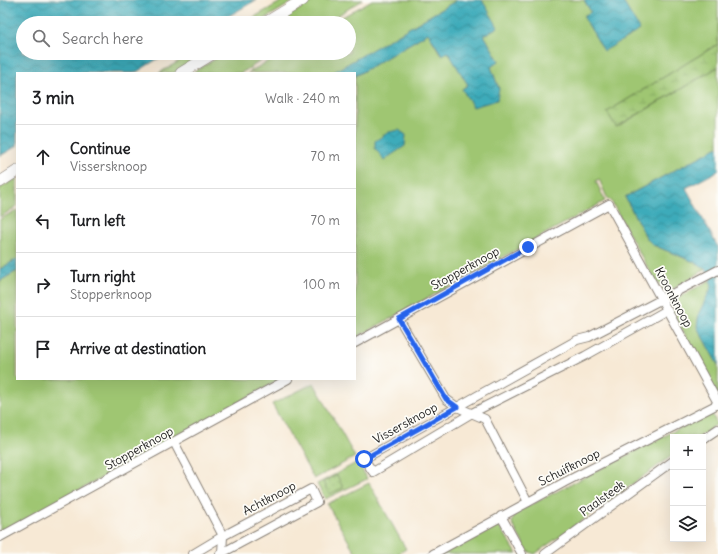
<!DOCTYPE html>
<html lang="en">
<head>
<meta charset="utf-8">
<style>
	body { margin:0; font-family:Delius,sans-serif; background:#f6f6f6; color:#202124 }
	.controls { position:absolute; right:12px; bottom:12px; display:grid; overflow:hidden; border-radius:0px; box-shadow:0 4px 16px #0002 }
	.controls button { width:36px; height:36px; display:grid; place-items:center; padding:0; border:0; border-bottom:1px solid #e0e0e0; background:#fff; color:#202124; font:20px sans-serif }
	.stop { position:absolute; width:12px; height:12px; margin:-9px; border:3px solid #2563eb; border-radius:50%; background:#fff }
	.stop.end { background:#2563eb; border-color:#fff; box-shadow:0 1px 4px #0008 }
	.list { margin:0; padding:0; list-style:none }
	h2 { display:flex; justify-content:space-between; align-items:center; height:52px; margin:0; padding:0 16px; font-size:17px }
	h2 small { font-size:13px; font-weight:400; color:#757577 }
	.list li { display:grid; grid-template-columns:26px 1fr auto; gap:12px; align-items:center; box-sizing:border-box; height:64px; padding:0 16px; border-top:1px solid #e0e0e0 }
	.list b { display:block; font-size:15px; white-space:nowrap }
	.list p { margin:0; font-size:13px; white-space:nowrap; color:#757577 }
	.list em { font-size:13px; font-style:normal; color:#757577 }
	.icon { flex:none; width:22px; height:22px; fill:none; stroke:currentColor; stroke-width:2; stroke-linecap:round; stroke-linejoin:round }
	.map { position:relative; flex:none; width:718px; height:554px; overflow:hidden }
	.search { position:absolute; background:#fff; box-shadow:0 4px 16px #0002; left:16px; top:16px; width:340px; height:44px; display:flex; align-items:center; gap:10px; box-sizing:border-box; padding:0 14px; border-radius:22px; color:#757577; font-size:15px }
	.panel { position:absolute; background:#fff; box-shadow:0 4px 16px #0002; left:16px; top:72px; width:340px; height:308px; border-radius:0px }
	.map>svg:first-child { display:block }
	.green { fill:#9fc672; stroke:#5e7147 }
	.wetland { fill:url(#wetland-marsh); stroke:#5e7147 }
	.park { fill:url(#park-dots); stroke:#5e7147 }
	.water { fill:url(#water-waves); stroke:#2c646b }
	.lines { fill:none; stroke-linecap:round; stroke-linejoin:round }
	.street-casing { stroke:#8a8278; stroke-width:10 }
	.secondary-casing { stroke:#8a8278; stroke-width:12 }
	.street { stroke:#fff; stroke-width:8 }
	.secondary { stroke:#fff; stroke-width:11 }
	.route { stroke:#2563eb; stroke-width:5 }
	.labels { text-anchor:middle; dominant-baseline:central; stroke-width:3.5; stroke-linejoin:round; paint-order:stroke }
	.street-label { font-size:12px; fill:#1c1c1c; stroke:#fdfcf7 }
</style>
</head>
<body>
<div class="map">
<svg width="718" height="554" viewBox="0 0 718 554">
	<defs>
		<pattern id="wetland-marsh" width="20" height="14" patternUnits="userSpaceOnUse"><rect width="20" height="14" fill="#9fc672"/><path d="M1 5h8M5 5V1M11 12h8M15 12V8" fill="none" stroke="#88aa62"/></pattern>
		<pattern id="park-dots" width="8" height="8" patternUnits="userSpaceOnUse"><rect width="8" height="8" fill="#9fc672"/><path d="M2 2h.1M6 6h.1" fill="none" stroke="#88aa62" stroke-width="1.8" stroke-linecap="round"/></pattern>
		<pattern id="water-waves" width="16" height="10" patternUnits="userSpaceOnUse"><rect width="16" height="10" fill="#3cabba"/><path d="M0 5q4-4 8 0t8 0" fill="none" stroke="#328a96"/></pattern>
	</defs>
	<rect width="100%" height="100%" fill="#fdfcf7"/>
	<filter id="ink" filterUnits="userSpaceOnUse"><feTurbulence type="fractalNoise" baseFrequency=".025" numOctaves="2"/><feDisplacementMap in="SourceGraphic" scale="8" xChannelSelector="R" yChannelSelector="G"/><feConvolveMatrix kernelMatrix="1 2 1 2 8 2 1 2 1" color-interpolation-filters="sRGB"/></filter>
	<filter id="wash" filterUnits="userSpaceOnUse"><feTurbulence type="fractalNoise" baseFrequency=".012" numOctaves="4" result="noise"/><feDisplacementMap in="SourceGraphic" scale="16" xChannelSelector="R" yChannelSelector="G"/><feGaussianBlur stdDeviation="0.9" result="paint"/><feColorMatrix in="noise" values="0 0 0 0 0 0 0 0 0 0 0 0 0 0 0 0 0 1.4 0 .05"/><feComposite in="paint" operator="in"/></filter>
	<g filter="url(#wash)">
		<rect width="100%" height="100%" fill="#f7e9d5"/>
		<g class="green">
			<path d="M284,0H296L258,23H244Z"/>
			<path d="M315,0H363L325,23H276Z"/>
			<path d="M372,0H457L332,73H248L282,53H349V23H332Z"/>
			<path d="M482,0H584L591,12L584,16L639,30L622,0H718V44L607,112L617,127L718,67V147L625,197L647,239L653,245L699,264L706,269L668,292L663,290L658,282L656,283L610,199L608,200L599,179L596,181L605,201L355,338V76L428,33L441,55L448,51L468,85L462,89H499L491,67L499,61L484,35Z"/>
			<path d="M193,53H208L174,73H159Z"/>
			<path d="M225,53H274L241,73H192Z"/>
			<path d="M17,178V206L0,217V188Z"/>
			<path d="M17,210V259L0,269V219Z"/>
			<path d="M17,271V379H281L0,534V281Z"/>
			<path d="M710,280L712,286L699,313L697,327L718,365V395L672,311V301Z"/>
			<path d="M314,383L355,457L314,479L272,404Z"/>
			<path d="M711,412L717,424L699,437H673V455L535,554L527,551L512,523L515,513Z"/>
			<path d="M358,462L367,479L325,499L317,484Z"/>
			<path d="M369,483L406,549L397,554H356L327,504Z"/>
			<path d="M491,526L501,528L517,554H441Z"/>
		</g>
		<path class="wetland" d="M718,44V67L616,127L607,112Z"/>
		<path class="park" d="M337,475L343,488L329,494L323,482Z"/>
		<g class="water">
			<path d="M0,0H256L217,23H23V53H167L135,73H17V146L0,156Z"/>
			<path d="M457,0H482L498,27L484,35L499,61L491,67L499,89L497,100L473,107L462,89L468,85L448,52L442,55L428,33L355,76V73H332Z"/>
			<path d="M584,0H622L640,30L604,51L583,16L591,12Z"/>
			<path d="M399,130L406,135L405,146L384,160L375,148V141L389,132Z"/>
			<path d="M718,147V171L686,188L718,247V365L697,327L699,313L712,286L710,280L711,279L706,270L699,264L653,245L647,239L625,197Z"/>
			<path d="M17,259V271L0,281V269Z"/>
		</g>
	</g>
	<g filter="url(#ink)">
		<g class="lines">
			<defs>
				<g id="street">
					<path d="M667,310L585,356L472,413L373,472L364,459L577,340L589,337L718,270"/>
					<path d="M399,319L446,399L457,407L485,419L528,502"/>
					<path d="M355,343L609,204L718,403"/>
					<path d="M703,439L718,429"/>
					<path d="M174,442L223,536L222,553"/>
					<path d="M501,516L522,554"/>
					<path d="M0,537L288,379"/>
					<path d="M193,554L223,536L311,489L317,502L220,554"/>
					<path d="M433,554L565,482L718,404"/>
					<path d="M545,554L673,461"/>
				</g>
				<g id="secondary">
					<path d="M265,23L303,0"/>
					<path d="M181,73L214,53"/>
					<path d="M0,182L17,171"/>
				</g>
			</defs>
			<use href="#street" class="street-casing"/>
			<use href="#secondary" class="secondary-casing"/>
			<use href="#street" class="street"/>
			<use href="#secondary" class="secondary"/>
		</g>
	</g>
	<g class="lines" filter="url(#ink)">
		<path class="route" d="M364,459L457,407L446,399L399,319L528,247"/>
	</g>
	<g class="labels">
		<g class="street-label">
			<text transform="translate(465 268) rotate(-29)">Stopperknoop</text>
			<text transform="translate(674 297) rotate(62)">Kroonknoop</text>
			<text transform="translate(405 423) rotate(-29)">Vissersknoop</text>
			<text transform="translate(139 448) rotate(-29)">Stopperknoop</text>
			<text transform="translate(569 467) rotate(-27)">Schuifknoop</text>
			<text transform="translate(269 498) rotate(-28)">Achtknoop</text>
			<text transform="translate(602 498) rotate(-36)">Paalsteek</text>
		</g>
	</g>
</svg>
<div class="controls">
<button>+</button>
<button>−</button>
<button><svg class="icon" aria-label="layers" viewBox="0 0 24 24"><path d="M12 4l9 5-9 5-9-5zM3 14l9 5 9-5"/></svg></button>
</div>
<div class="stop" style="left:364px;top:459px"></div>
<div class="stop end" style="left:528px;top:247px"></div>
<div class="search"><svg class="icon" aria-label="search" viewBox="0 0 24 24"><circle cx="10" cy="10" r="6"/><path d="M15 15l6 6"/></svg>Search here</div>
<section class="panel">
<h2>3 min<small>Walk · 240 m</small></h2>
<ul class="list">
<li><svg class="icon" aria-label="ahead" viewBox="0 0 24 24"><path d="M12 20V5M6 11l6-6 6 6"/></svg><div><b>Continue</b><p>Vissersknoop</p></div><em>70 m</em></li>
<li><svg class="icon" aria-label="left" viewBox="0 0 24 24"><path d="M17 20v-9H6M10 6l-5 5 5 5"/></svg><div><b>Turn left</b></div><em>70 m</em></li>
<li><svg class="icon" aria-label="right" viewBox="0 0 24 24"><path d="M7 20v-9h11M14 6l5 5-5 5"/></svg><div><b>Turn right</b><p>Stopperknoop</p></div><em>100 m</em></li>
<li><svg class="icon" aria-label="arrive" viewBox="0 0 24 24"><path d="M6 21V4h12l-3 4 3 4H6"/></svg><div><b>Arrive at destination</b></div></li>
</ul>
</section>
</div>
</body>
</html>
